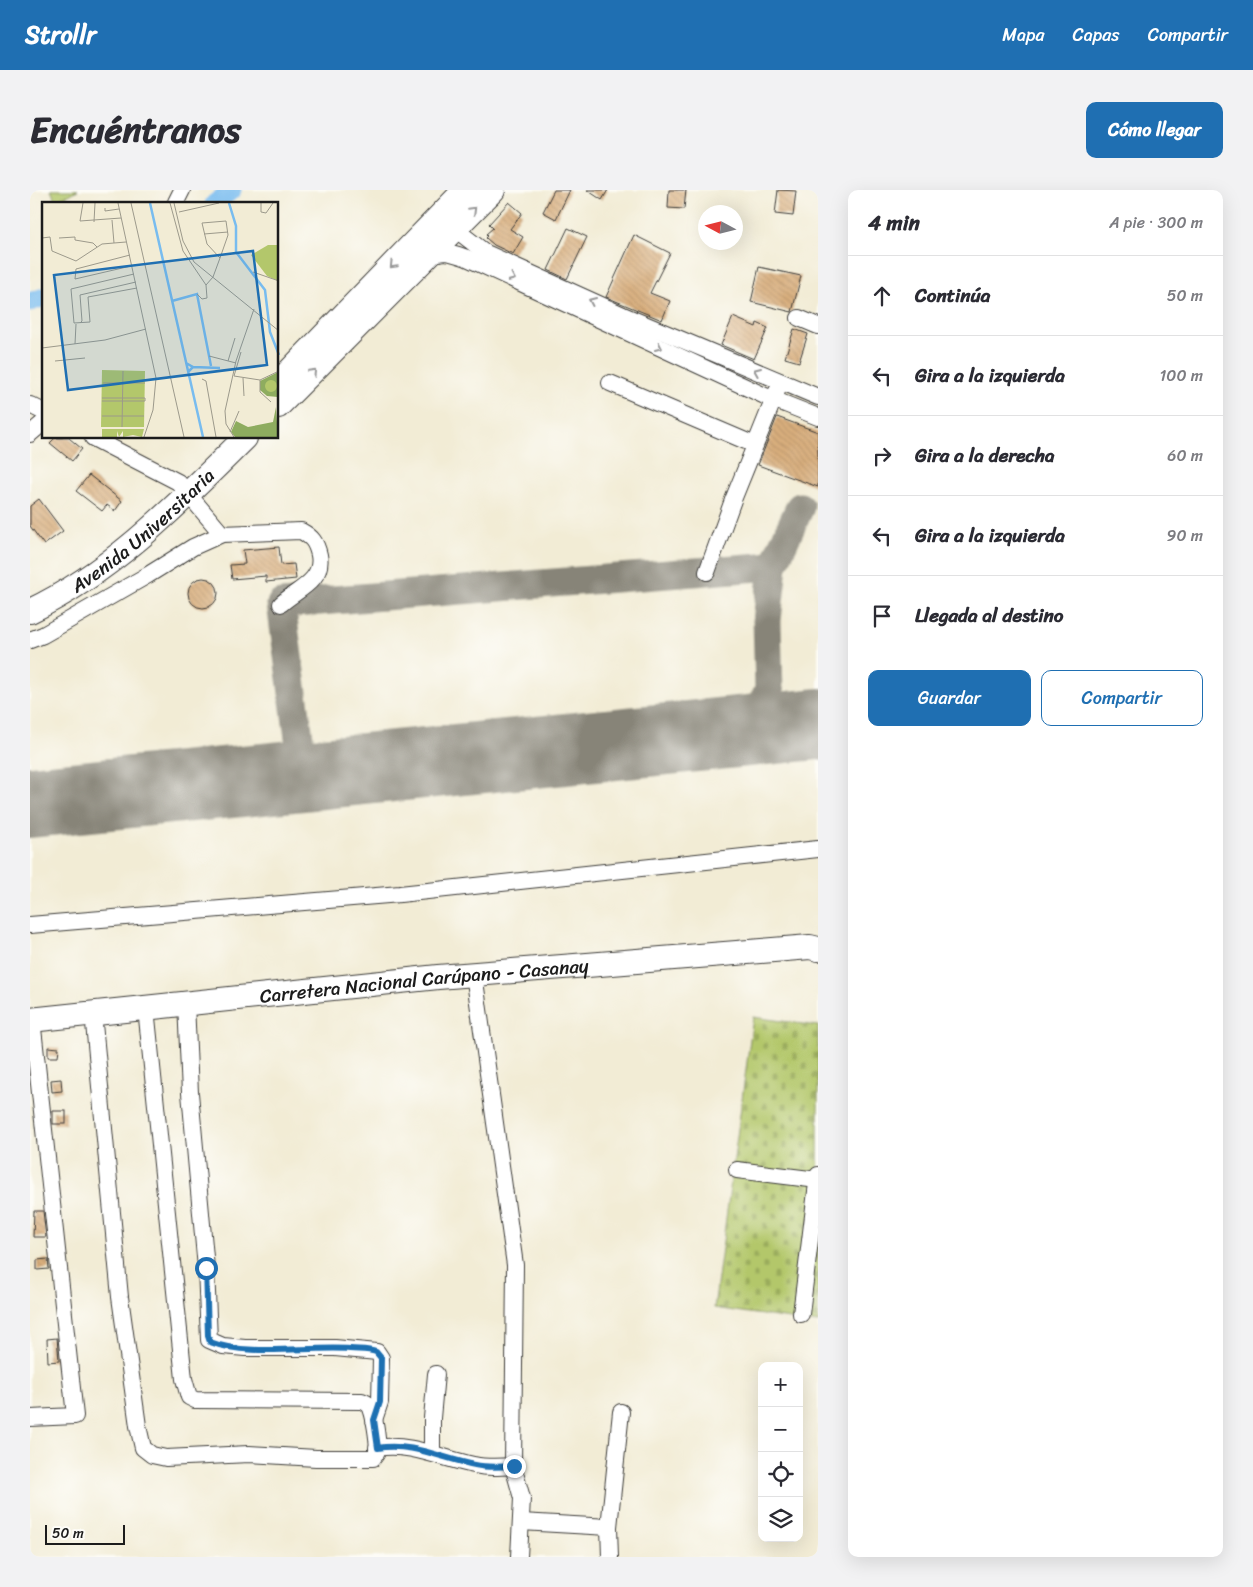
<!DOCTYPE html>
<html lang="es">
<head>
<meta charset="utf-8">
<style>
	body { margin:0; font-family:Sriracha,sans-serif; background:#f2f2f3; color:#2b2b33 }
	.controls { position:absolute; right:15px; bottom:15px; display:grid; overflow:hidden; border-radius:10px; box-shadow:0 5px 20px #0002 }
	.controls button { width:45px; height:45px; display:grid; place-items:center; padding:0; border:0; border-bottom:1px solid #e1e1e2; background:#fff; color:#2b2b33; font:25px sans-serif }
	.compass { position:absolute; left:668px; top:15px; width:45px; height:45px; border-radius:50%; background:#fff; box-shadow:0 5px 20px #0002; rotate:277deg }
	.scale { position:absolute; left:15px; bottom:12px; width:80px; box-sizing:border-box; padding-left:5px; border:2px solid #1c1c1c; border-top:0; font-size:14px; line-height:18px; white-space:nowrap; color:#1c1c1c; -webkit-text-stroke:4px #fdfcf7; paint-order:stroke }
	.stop { position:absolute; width:15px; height:15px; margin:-11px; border:4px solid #1f6fb2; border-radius:50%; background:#fff }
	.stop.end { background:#1f6fb2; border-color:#fff; box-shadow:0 1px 5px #0008 }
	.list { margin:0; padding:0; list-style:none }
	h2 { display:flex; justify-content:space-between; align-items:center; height:65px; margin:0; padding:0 20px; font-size:21px }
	h2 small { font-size:16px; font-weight:400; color:#7c7c81 }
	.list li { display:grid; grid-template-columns:32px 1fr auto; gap:15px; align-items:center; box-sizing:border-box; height:80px; padding:0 20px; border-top:1px solid #e1e1e2 }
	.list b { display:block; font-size:19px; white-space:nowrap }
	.list em { font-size:16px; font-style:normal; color:#7c7c81 }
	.actions { display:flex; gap:10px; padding:15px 20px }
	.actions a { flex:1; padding:11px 0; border:1px solid #1f6fb2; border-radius:10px; text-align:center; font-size:18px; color:#1f6fb2 }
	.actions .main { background:#1f6fb2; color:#fff }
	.icon { flex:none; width:28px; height:28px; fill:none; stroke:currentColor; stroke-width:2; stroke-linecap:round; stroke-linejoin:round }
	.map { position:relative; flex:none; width:788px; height:1367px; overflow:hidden; border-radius:10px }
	header { display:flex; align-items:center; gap:30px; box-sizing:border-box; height:70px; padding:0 25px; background:#1f6fb2; color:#fff }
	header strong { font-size:24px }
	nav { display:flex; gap:28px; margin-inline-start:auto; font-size:18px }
	.intro { display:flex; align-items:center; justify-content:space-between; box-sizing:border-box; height:120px; padding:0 30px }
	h1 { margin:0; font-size:35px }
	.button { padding:12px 22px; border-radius:10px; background:#1f6fb2; color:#fff; font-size:18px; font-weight:700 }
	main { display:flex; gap:30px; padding:0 30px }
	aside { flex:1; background:#fff; border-radius:10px; box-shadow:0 5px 20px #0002 }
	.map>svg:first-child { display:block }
	.grass { fill:url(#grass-tufts); stroke:#687244 }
	.cemetery { fill:url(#cemetery-stones); stroke:#687244 }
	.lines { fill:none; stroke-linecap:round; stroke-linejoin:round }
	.river { stroke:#78bcef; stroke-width:19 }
	.taxiway { stroke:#878478; stroke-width:29 }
	.runway { stroke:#878478; stroke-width:72 }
	.building { fill:url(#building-back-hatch) }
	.minor-casing { stroke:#3c3b38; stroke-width:18 }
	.highway-casing { stroke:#3c3b38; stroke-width:26 }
	.minor { stroke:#fff; stroke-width:16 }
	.highway { stroke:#fff; stroke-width:24 }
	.oneway { stroke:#999 }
	.route { stroke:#1f6fb2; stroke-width:6 }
	.labels { text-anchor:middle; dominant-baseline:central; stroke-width:4; stroke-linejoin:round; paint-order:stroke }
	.street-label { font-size:19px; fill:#1c1c1c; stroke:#fdfcf7 }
	.inset-river { fill:none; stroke:#78bcef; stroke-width:2.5 }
	.inset-road { fill:none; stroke:#9c998b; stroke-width:1 }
	.view { fill:#1f6fb2; fill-opacity:0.15; stroke:#1f6fb2; stroke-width:2.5 }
	.inset-edge { fill:none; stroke:#1c1c1c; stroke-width:2.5 }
</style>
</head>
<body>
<header>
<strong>Strollr</strong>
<nav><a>Mapa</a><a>Capas</a><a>Compartir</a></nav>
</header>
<div class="intro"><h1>Encuéntranos</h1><a class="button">Cómo llegar</a></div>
<main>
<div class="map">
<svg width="788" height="1367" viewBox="0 0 788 1367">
	<defs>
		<pattern id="grass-tufts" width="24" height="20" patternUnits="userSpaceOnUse" patternTransform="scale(1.25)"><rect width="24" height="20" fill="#b3c76b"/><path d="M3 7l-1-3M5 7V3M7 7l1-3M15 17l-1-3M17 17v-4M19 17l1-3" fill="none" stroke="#99aa5c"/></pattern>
		<pattern id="cemetery-stones" width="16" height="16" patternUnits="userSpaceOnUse" patternTransform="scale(1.25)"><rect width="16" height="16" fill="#b3c76b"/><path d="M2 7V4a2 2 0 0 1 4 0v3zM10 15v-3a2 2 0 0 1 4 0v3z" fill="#99aa5c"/></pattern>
		<pattern id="building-back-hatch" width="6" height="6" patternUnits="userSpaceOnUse" patternTransform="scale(1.25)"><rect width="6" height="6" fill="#d8ae7d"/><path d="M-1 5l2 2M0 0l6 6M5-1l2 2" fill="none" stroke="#b9956b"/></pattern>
	</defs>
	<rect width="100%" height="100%" fill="#fdfcf7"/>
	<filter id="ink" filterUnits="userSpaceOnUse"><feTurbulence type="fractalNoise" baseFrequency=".02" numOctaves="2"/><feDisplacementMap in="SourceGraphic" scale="10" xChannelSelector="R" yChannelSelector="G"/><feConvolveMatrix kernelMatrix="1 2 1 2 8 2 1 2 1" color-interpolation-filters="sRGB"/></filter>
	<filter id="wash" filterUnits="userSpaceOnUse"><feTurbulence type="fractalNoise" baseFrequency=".0096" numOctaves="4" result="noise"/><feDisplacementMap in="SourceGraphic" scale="20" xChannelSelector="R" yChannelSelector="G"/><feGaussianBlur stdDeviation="1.12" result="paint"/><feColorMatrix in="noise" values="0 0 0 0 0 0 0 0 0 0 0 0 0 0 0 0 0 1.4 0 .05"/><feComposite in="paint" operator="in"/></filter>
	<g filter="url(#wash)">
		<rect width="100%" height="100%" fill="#f2ecd5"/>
		<path class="grass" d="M21,0H48L26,12Z"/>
		<path class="cemetery" d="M723,827L788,836V1133L684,1118Z"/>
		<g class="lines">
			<g class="river">
				<path d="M184,14L202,0"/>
				<path d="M0,112L14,107"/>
			</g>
			<g class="taxiway">
				<path d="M739,501L737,431L743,376L770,317"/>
				<path d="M708,542L722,530L739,501C745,520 754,525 772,536"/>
				<path d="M274,585L251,414L743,376"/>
			</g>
			<path class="runway" d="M0,612L788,534"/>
		</g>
		<g id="blocks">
			<g class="building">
				<path d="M524,0H540L526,29L513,22Z"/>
				<path d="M557,0H578L572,10Z"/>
				<path d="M639,0H656L654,19L638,18Z"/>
				<path d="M748,0L766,1L763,26L745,24Z"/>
				<path d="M479,12L492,23L480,39L493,47L483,64L464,55L456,48L458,46L456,44L463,38L459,34Z"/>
				<path d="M538,38L557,47L537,89L518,80Z"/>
				<path d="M604,45L640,63L620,103L640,111L632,130L576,107Z"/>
				<path d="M729,77L771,86L762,122L721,112Z"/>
				<path d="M703,127L726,137L727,133L738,138L724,169L691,155Z"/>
				<path d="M764,139L778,144L769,172L755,168Z"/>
				<path d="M747,227L788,242V297L728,275Z"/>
				<path d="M25,248H39L52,259L42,271L20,253Z"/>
				<path d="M59,285L92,311L85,321L77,315L72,321L46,301Z"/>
				<path d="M9,309L33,341L14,355L0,336V316Z"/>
				<path d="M249,357L251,375L264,374L266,389L236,392V386L202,389L200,375L215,374L213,360Z"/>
				<circle cx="173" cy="403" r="15"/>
				<path d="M18,857L29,858L28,867H18Z"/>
				<path d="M31,889L32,901L22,902L21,890Z"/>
				<rect x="23" y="921" width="13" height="13"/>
				<path d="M4,1021H13L16,1047H3Z"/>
				<path d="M18,1069L19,1079L7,1080V1070Z"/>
				<path d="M27,1148L29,1171L18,1172L17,1149Z"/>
			</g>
		</g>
	</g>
	<g filter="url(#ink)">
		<use href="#blocks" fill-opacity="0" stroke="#3c3b38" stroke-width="1"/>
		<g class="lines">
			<defs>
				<g id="minor">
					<path d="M146,12L152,0"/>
					<path d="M416,32L456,63L593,125L788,207"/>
					<path d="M397,67C414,59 420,62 437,68L735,206L788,227"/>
					<path d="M769,128L788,136"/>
					<path d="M580,193L725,255"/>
					<path d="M0,215L14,222"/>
					<path d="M0,244L14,232"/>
					<path d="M63,248L148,292L192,344L271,341C282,347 286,352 289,365C294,391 266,400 251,414"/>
					<path d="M677,382L703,310L747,201"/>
					<path d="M0,450L13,445L118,385L163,357L192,344"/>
					<path d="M0,735L370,704L788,659"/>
					<path d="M444,784L485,1075L483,1276L492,1308L489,1367"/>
					<path d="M156,813L160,903L176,1078L179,1150L193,1156L215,1158H305L347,1162L351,1168L350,1212L344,1230"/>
					<path d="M63,823L90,1107L108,1236L113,1258L122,1265L136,1268L219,1264L286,1268H343C345,1265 346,1265 347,1262C349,1255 344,1220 339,1215C337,1213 335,1212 332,1211L165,1210L159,1207L154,1189L116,818"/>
					<path d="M707,980L788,990"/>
					<path d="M771,1124L788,985"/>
					<path d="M0,1228L45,1226L2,829"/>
					<path d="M347,1258C381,1252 412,1269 444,1275C457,1278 470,1277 483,1276"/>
					<path d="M402,1263V1228L406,1184"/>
					<path d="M491,1332L579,1337"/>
					<path d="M580,1367L579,1337L591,1222"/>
				</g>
				<g id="highway">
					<path d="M248,193L435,0"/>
					<path d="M248,216L463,0"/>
					<path id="s1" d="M0,421C84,381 150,312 215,248"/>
					<path id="s2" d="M0,830L408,787L780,757L788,759"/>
				</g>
			</defs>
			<use href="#minor" class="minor-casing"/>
			<use href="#highway" class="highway-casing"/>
			<use href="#minor" class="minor"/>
			<use href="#highway" class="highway"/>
		</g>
		<defs><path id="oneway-chevron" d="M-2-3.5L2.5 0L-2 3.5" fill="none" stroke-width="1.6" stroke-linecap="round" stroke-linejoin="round" transform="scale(1.25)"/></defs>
		<g class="oneway">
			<use href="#oneway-chevron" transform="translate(443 20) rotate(-45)"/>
			<use href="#oneway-chevron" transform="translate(363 75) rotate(134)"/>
			<use href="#oneway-chevron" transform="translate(482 88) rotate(25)"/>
			<use href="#oneway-chevron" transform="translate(562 111) rotate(-156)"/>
			<use href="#oneway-chevron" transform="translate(629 157) rotate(25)"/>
			<use href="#oneway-chevron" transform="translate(727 181) rotate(-157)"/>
			<use href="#oneway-chevron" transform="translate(283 182) rotate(-46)"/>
		</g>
	</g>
	<g class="lines" filter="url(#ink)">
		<path class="route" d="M176,1078L178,1146L180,1152C218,1167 278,1156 320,1159C328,1160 338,1159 346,1162L351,1168L350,1212L344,1230L348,1258C381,1252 413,1269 445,1275C458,1278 471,1277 484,1276"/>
	</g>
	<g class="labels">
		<g class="street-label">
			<text stroke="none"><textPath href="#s1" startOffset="139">Avenida Universitaria</textPath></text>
			<text stroke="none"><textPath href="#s2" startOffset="396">Carretera Nacional Carúpano - Casanay</textPath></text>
		</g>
	</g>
	<g transform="translate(12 12)">
		<rect width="236" height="236" fill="#f2ecd5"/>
		<path d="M226,43H236V79L225,74L209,53Z" fill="#b3c76b"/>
		<path d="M236,170V195L225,194L218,188V179ZM234,205L236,235H193L189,230L194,219L206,225L231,220Z" fill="#8eac5f"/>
		<path d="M60,168L103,169L102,225H59Z" fill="#b3c76b"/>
		<path d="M223 184a6 6 0 1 1 12 0a6 6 0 1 1-12 0ZM60,227H102L100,235L91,233L81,235V229L77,235L75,229V235H60Z" fill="#b3c76b"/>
		<path class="inset-river" d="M108,1L161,235M187,1L194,24V50L223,88L228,130L237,153M130,99L155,92L169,164M144,161L151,165L146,170M151,165L178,166"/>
		<path class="inset-road" d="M41,1L38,19L79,16M76,1L114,176L111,208L102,235M89,1L142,235M128,1L141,49L164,83M132,1L141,39L152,60L237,129M219,1V10L224,11L231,1M63,6V9L77,7M137,10L177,1M70,18L72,41M52,20L53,1M162,32L186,30M0,36L8,35L10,49L34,59L60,42L84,40M17,36L33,35V38L51,41L55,45M88,53L34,67L33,77L89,64M211,70L237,79M92,72L29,87L32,121L48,120L46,95L95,86M155,92L160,97L165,96L164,83L171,75L178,56L185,36L186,33L184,19L160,21L165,42L178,56M38,121L40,119L38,93L94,80M33,142L34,122M0,146L63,138L104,127M167,154L194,161M13,159L43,156M186,159L193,136M192,174L199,150M192,174L218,178L237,169M201,176L202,194M160,177L164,179L174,235M218,178V190L229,200M61,181H103M60,199H103V196H60M60,214H102M80,225L81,169M188,230L197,209M192,235L184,222L183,209L194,159L212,107"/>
		<path class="view" d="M211,49L225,163L26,188L12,73Z"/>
		<rect width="236" height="236" class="inset-edge"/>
	</g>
</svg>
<div class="controls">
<button>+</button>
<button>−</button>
<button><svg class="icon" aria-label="locate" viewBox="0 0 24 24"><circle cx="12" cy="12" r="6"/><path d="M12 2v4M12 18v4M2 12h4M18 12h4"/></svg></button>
<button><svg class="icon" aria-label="layers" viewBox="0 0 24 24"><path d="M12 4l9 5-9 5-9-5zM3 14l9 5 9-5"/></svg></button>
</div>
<svg class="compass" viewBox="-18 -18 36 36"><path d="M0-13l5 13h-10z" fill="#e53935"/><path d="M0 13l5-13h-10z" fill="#7c7c81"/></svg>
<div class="scale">50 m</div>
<div class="stop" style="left:176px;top:1078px"></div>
<div class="stop end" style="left:484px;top:1276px"></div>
</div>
<aside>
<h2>4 min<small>A pie · 300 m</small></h2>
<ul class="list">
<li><svg class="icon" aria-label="ahead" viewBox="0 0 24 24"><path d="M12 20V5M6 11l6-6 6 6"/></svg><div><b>Continúa</b></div><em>50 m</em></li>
<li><svg class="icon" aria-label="left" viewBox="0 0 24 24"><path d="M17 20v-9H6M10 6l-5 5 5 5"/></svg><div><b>Gira a la izquierda</b></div><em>100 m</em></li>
<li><svg class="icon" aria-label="right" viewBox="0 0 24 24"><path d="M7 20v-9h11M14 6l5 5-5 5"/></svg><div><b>Gira a la derecha</b></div><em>60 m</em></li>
<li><svg class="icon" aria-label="left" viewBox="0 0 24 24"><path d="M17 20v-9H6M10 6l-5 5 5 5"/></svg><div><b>Gira a la izquierda</b></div><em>90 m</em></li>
<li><svg class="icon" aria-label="arrive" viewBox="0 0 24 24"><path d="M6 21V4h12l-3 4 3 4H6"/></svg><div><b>Llegada al destino</b></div></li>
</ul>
<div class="actions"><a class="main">Guardar</a><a>Compartir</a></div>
</aside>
</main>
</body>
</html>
